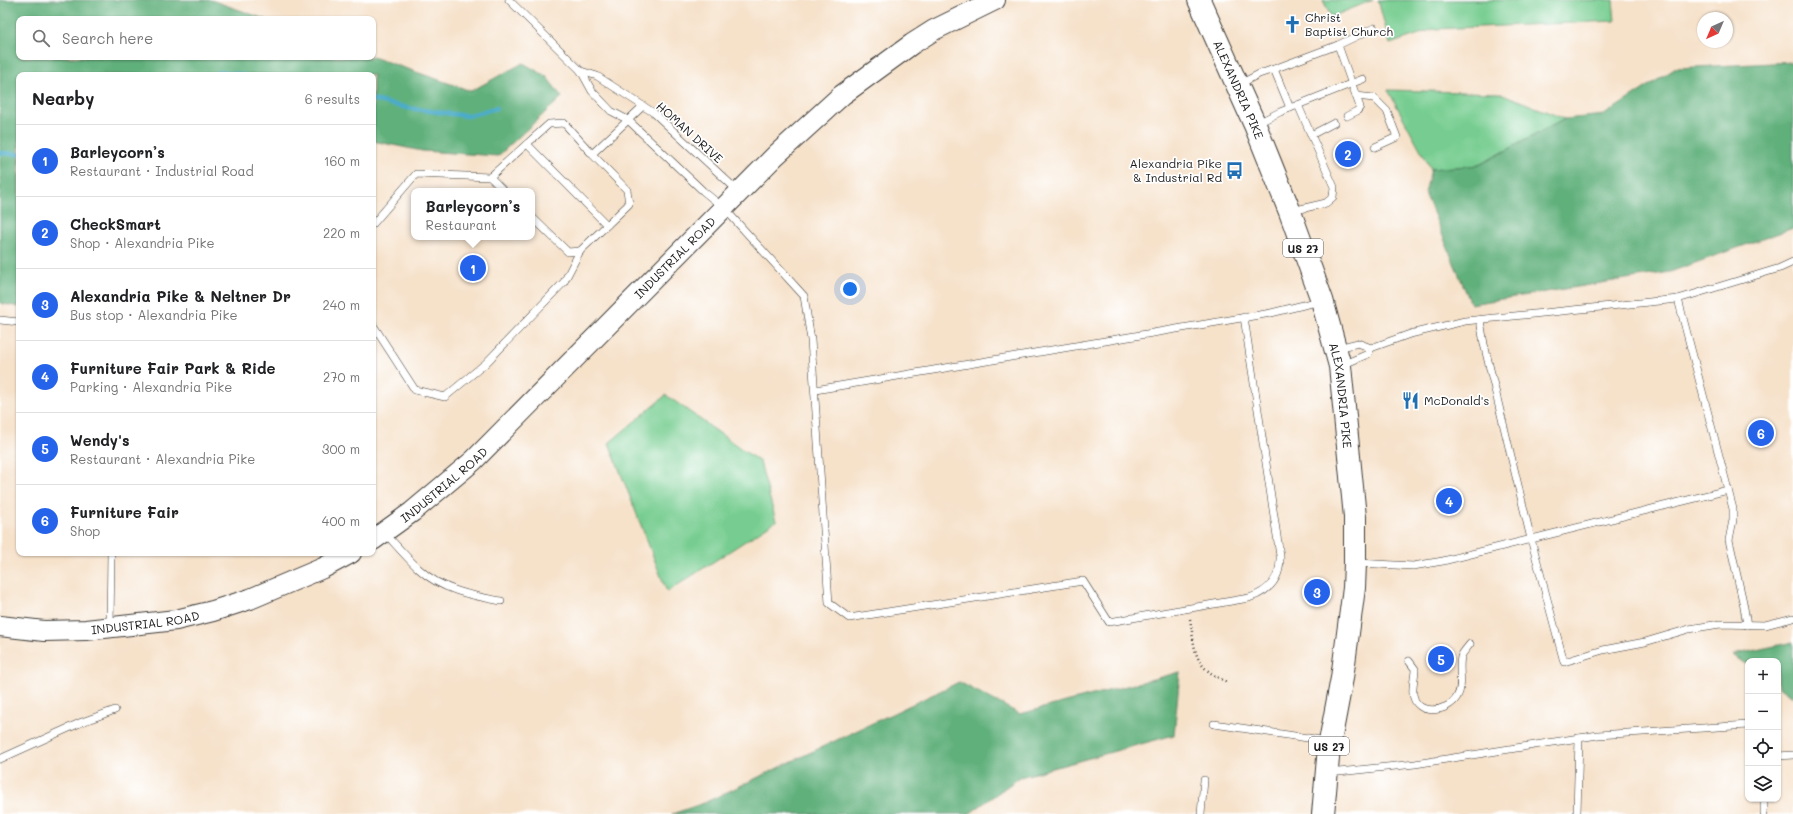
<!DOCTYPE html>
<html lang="en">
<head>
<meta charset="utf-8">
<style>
	body { margin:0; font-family:Mali,sans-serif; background:#f6f6f6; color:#202124 }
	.controls { position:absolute; right:12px; bottom:12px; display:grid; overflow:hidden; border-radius:8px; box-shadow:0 1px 3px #0004 }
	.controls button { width:36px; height:36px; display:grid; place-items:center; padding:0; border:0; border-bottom:1px solid #e0e0e0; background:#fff; color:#202124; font:20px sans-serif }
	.compass { position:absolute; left:1697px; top:12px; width:36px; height:36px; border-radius:50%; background:#fff; box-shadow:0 1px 3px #0004; rotate:224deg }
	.you { position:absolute; left:850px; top:289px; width:14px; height:14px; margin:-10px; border:3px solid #fff; border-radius:50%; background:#1a73e8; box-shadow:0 0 0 6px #1a73e833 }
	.badge { display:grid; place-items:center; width:26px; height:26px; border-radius:50%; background:#2563eb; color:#fff; font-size:13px; font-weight:700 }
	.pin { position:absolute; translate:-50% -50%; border:2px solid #fff; box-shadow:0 1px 4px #0006 }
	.popup { position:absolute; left:411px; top:188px; width:124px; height:52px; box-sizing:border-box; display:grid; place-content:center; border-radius:8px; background:#fff; filter:drop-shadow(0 1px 3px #0005); font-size:13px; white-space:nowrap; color:#757577 }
	.popup b { font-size:15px; color:#202124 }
	.popup::after { content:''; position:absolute; left:50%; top:100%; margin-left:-8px; border:8px solid transparent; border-top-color:#fff }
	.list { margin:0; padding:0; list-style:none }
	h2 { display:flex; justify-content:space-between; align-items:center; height:52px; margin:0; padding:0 16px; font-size:17px }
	h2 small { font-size:13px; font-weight:400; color:#757577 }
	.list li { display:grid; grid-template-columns:26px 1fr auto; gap:12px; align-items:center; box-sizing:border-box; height:72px; padding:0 16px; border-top:1px solid #e0e0e0 }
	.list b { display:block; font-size:15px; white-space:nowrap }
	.list p { margin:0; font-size:13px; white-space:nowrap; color:#757577 }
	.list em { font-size:13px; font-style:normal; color:#757577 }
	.icon { flex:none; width:22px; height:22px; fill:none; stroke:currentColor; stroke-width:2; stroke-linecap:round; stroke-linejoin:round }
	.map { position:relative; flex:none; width:1793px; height:814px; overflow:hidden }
	.search { position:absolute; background:#fff; box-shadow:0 1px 3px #0004; left:16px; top:16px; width:360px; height:44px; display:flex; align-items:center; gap:10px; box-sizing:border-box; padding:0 14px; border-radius:8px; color:#757577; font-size:15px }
	.panel { position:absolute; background:#fff; box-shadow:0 1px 3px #0004; left:16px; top:72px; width:360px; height:484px; border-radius:8px }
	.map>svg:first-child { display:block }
	.green { fill:#77cd91; stroke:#4a7456 }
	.forest { fill:#61b07b; stroke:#3e664c }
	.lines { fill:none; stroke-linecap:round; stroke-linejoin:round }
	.stream { stroke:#4caccb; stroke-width:4.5 }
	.service-casing { stroke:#3d3a36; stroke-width:8 }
	.secondary-casing { stroke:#3d3a36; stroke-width:22 }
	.trunk-casing { stroke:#3d3a36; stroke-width:24 }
	.path { stroke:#3d3a36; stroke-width:2.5; stroke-dasharray:1 3; stroke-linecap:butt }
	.service { stroke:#fff; stroke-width:7 }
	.secondary { stroke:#fff; stroke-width:20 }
	.trunk { stroke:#fff; stroke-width:22 }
	.labels { text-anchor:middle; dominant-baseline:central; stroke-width:3.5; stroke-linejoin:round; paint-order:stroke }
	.shield { fill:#fff; stroke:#606060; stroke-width:1 }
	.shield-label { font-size:11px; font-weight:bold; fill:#1c1c1c }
	.poi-label { font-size:12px; fill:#1c1c1c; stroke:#fff; text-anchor:start }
	.street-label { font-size:12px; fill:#1c1c1c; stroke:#fff }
</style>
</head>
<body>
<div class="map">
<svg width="1793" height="814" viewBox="0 0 1793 814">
	<rect width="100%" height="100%" fill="#fff"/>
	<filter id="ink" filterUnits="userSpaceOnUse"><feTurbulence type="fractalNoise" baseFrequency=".025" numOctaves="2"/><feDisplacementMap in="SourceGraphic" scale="8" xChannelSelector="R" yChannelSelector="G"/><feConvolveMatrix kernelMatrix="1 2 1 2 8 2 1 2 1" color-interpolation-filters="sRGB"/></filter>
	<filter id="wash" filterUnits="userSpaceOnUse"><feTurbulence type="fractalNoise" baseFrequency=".012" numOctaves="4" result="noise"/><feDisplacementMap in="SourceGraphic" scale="16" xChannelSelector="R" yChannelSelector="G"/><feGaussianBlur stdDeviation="0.9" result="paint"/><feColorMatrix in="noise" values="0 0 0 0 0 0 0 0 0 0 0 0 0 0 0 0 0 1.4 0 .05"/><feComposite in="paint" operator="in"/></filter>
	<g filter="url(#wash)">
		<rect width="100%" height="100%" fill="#f6e1c9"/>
		<g class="green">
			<path d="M1323,0H1373L1331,17Z"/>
			<path d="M1378,0H1613L1615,21L1434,29L1390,44Z"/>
			<path d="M1388,90L1500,93L1565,119L1479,165L1431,169Z"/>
			<path d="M666,395L760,462L776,521L667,592L609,443Z"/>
		</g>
		<g class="forest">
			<path d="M0,0H211L265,19H19V57H373L471,91L523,63L546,76L562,97L498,156L422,151L373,141V75H19V307L0,303Z"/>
			<path d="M1793,62V228L1670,272L1471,304L1425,193L1431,169L1479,165L1565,119L1604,115L1676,68Z"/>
			<path d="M1793,642V697L1778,687V661H1748V666L1733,655Z"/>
			<path d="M1180,672L1174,735L1020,777L969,814H672L704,803L959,682L1020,714Z"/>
		</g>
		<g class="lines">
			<g class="stream">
				<path d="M213,75L220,72L243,75"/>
				<path d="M373,100L408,108L467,116L496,108"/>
				<path d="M0,153L19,154"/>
			</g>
		</g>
	</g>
	<g filter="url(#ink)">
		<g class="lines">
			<defs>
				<g id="service">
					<path d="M509,0L581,71L592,91L611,111L628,120L703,191L724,208L804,296L811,340L829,603L849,618L1083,581L1109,622L1249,598C1270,591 1281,578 1280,556L1244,317"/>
					<path d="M1338,45L1360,107L1357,111L1347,116"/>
					<path d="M581,71L597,76L654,113L738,191"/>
					<path d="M1240,84L1259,74L1274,69"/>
					<path d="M1356,96L1374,98L1387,111L1397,137L1375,147"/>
					<path d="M1290,108L1274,69L1338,45L1374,28"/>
					<path d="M1256,124L1280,112L1363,79"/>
					<path d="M1311,135L1334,123"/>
					<path d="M527,144L607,225"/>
					<path d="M490,177L549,124L564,123L592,154"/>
					<path d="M1292,211L1326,203L1333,197L1334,187L1298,105"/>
					<path d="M532,217L568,252L580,251"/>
					<path d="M373,224L416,174L490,177L504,191"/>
					<path d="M1678,299L1733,509V520L1729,540L1743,602L1747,625"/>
					<path d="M0,320L19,322"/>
					<path d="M1480,320L1484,344L1531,539L1564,662L1603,650L1645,642L1689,629L1720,624L1765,625L1793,618"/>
					<path d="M373,325L415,390L445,397L486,363L564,282L580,251L629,204L627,190L592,154L643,106"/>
					<path d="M1338,348L1358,343L1371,348L1368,354L1342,365"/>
					<path d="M1371,348L1410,334L1465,321L1678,299L1780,268L1793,262"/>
					<path d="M815,390L1271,313L1320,301"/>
					<path d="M385,533C396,545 407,558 419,569C441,590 473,596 501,601"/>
					<path d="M1358,563L1413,566L1443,561L1728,490"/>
					<path d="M110,627L111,553"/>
					<path d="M1409,661L1415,669C1415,676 1412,686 1413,694C1416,716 1447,713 1457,697C1464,685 1458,670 1461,657C1462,653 1467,648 1470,644"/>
					<path d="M1214,724L1328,741"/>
					<path d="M1778,756L1793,755"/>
					<path d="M0,759L82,722L115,710"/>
					<path d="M1329,773L1415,764L1598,735L1748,725"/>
					<path d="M1764,799V814"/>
					<path d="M1201,814L1204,780"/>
					<path d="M1577,814L1579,738"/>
				</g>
				<g id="secondary">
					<path id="s1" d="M373,540L412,512L473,461L776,155L842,95L912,44L934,30L995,0"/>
					<path id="s2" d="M0,626L44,631L86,630L176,620L213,611L250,599L323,568L351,553"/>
				</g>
				<g id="trunk">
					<path id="s3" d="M1199,0L1255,125L1290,212L1322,300L1340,366L1355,517V563L1354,588L1342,678L1329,747L1323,814"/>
				</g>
			</defs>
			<use href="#service" class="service-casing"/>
			<use href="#secondary" class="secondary-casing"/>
			<use href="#trunk" class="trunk-casing"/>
			<path class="path" d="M1190,619C1196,653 1192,666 1227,682"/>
			<use href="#service" class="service"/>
			<use href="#secondary" class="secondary"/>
			<use href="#trunk" class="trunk"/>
		</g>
	</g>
	<defs>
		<symbol id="church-bare" viewBox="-9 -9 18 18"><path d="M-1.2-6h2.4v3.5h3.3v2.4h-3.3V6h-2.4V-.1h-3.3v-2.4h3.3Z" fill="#1f6fb2" stroke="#fff" stroke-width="2.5" paint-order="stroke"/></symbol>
		<symbol id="bus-bare" viewBox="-9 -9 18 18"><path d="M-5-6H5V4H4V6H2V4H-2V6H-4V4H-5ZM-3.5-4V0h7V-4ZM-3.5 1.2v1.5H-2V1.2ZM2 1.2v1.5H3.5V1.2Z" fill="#1f6fb2" stroke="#fff" stroke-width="2.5" paint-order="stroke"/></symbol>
		<symbol id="restaurant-bare" viewBox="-9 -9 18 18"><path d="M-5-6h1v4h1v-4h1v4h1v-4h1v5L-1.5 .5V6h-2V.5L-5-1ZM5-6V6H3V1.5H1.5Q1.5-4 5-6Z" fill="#1f6fb2" stroke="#fff" stroke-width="2.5" paint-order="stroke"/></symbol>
	</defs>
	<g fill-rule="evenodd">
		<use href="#church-bare" x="1280" y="12" width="25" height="25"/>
		<use href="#bus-bare" x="1222" y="158" width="25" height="25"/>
		<use href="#restaurant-bare" x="1398" y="388" width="25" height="25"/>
	</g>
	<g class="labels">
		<g class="shield">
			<rect x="1283" y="239" width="40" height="18" rx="3"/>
			<rect x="1309" y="737" width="40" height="18" rx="3"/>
		</g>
		<g class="shield-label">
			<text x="1303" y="248">US 27</text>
			<text x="1329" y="746">US 27</text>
		</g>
		<g class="poi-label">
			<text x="1305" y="17">Christ<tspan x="1305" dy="14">Baptist Church</tspan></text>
			<text x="1222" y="163" text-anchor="end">Alexandria Pike<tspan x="1222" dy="14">&amp; Industrial Rd</tspan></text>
			<text x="1424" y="400">McDonald's</text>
		</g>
		<g class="street-label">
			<text stroke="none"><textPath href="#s3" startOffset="98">ALEXANDRIA PIKE</textPath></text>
			<text transform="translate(690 132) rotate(42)">HOMAN DRIVE</text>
			<text stroke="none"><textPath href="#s1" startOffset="414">INDUSTRIAL ROAD</textPath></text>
			<text stroke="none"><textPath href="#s3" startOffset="422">ALEXANDRIA PIKE</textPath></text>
			<text stroke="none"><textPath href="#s1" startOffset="90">INDUSTRIAL ROAD</textPath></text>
			<text stroke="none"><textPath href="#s2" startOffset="146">INDUSTRIAL ROAD</textPath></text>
		</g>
	</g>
</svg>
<div class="controls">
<button>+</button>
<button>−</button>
<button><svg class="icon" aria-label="locate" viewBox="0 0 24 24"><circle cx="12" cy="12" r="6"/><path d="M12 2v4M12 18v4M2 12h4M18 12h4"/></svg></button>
<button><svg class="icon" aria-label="layers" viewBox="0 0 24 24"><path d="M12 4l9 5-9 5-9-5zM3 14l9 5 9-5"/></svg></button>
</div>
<svg class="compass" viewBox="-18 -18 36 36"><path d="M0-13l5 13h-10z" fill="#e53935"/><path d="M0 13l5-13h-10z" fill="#757577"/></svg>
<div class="you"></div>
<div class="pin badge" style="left:473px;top:268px">1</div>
<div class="popup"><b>Barleycorn’s</b>Restaurant</div>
<div class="pin badge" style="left:1348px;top:154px">2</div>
<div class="pin badge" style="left:1317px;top:592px">3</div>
<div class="pin badge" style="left:1449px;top:501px">4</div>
<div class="pin badge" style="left:1441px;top:659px">5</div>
<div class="pin badge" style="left:1761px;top:433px">6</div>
<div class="search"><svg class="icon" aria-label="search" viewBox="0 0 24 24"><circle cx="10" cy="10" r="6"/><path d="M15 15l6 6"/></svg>Search here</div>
<section class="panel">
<h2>Nearby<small>6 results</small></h2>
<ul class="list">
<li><span class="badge">1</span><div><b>Barleycorn’s</b><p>Restaurant · Industrial Road</p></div><em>160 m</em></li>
<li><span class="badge">2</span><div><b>CheckSmart</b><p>Shop · Alexandria Pike</p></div><em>220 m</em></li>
<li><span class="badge">3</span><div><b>Alexandria Pike &amp; Neltner Dr</b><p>Bus stop · Alexandria Pike</p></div><em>240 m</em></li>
<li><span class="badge">4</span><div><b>Furniture Fair Park &amp; Ride</b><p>Parking · Alexandria Pike</p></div><em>270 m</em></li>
<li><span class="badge">5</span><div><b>Wendy's</b><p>Restaurant · Alexandria Pike</p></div><em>300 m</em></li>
<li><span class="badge">6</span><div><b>Furniture Fair</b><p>Shop</p></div><em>400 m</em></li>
</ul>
</section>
</div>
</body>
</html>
